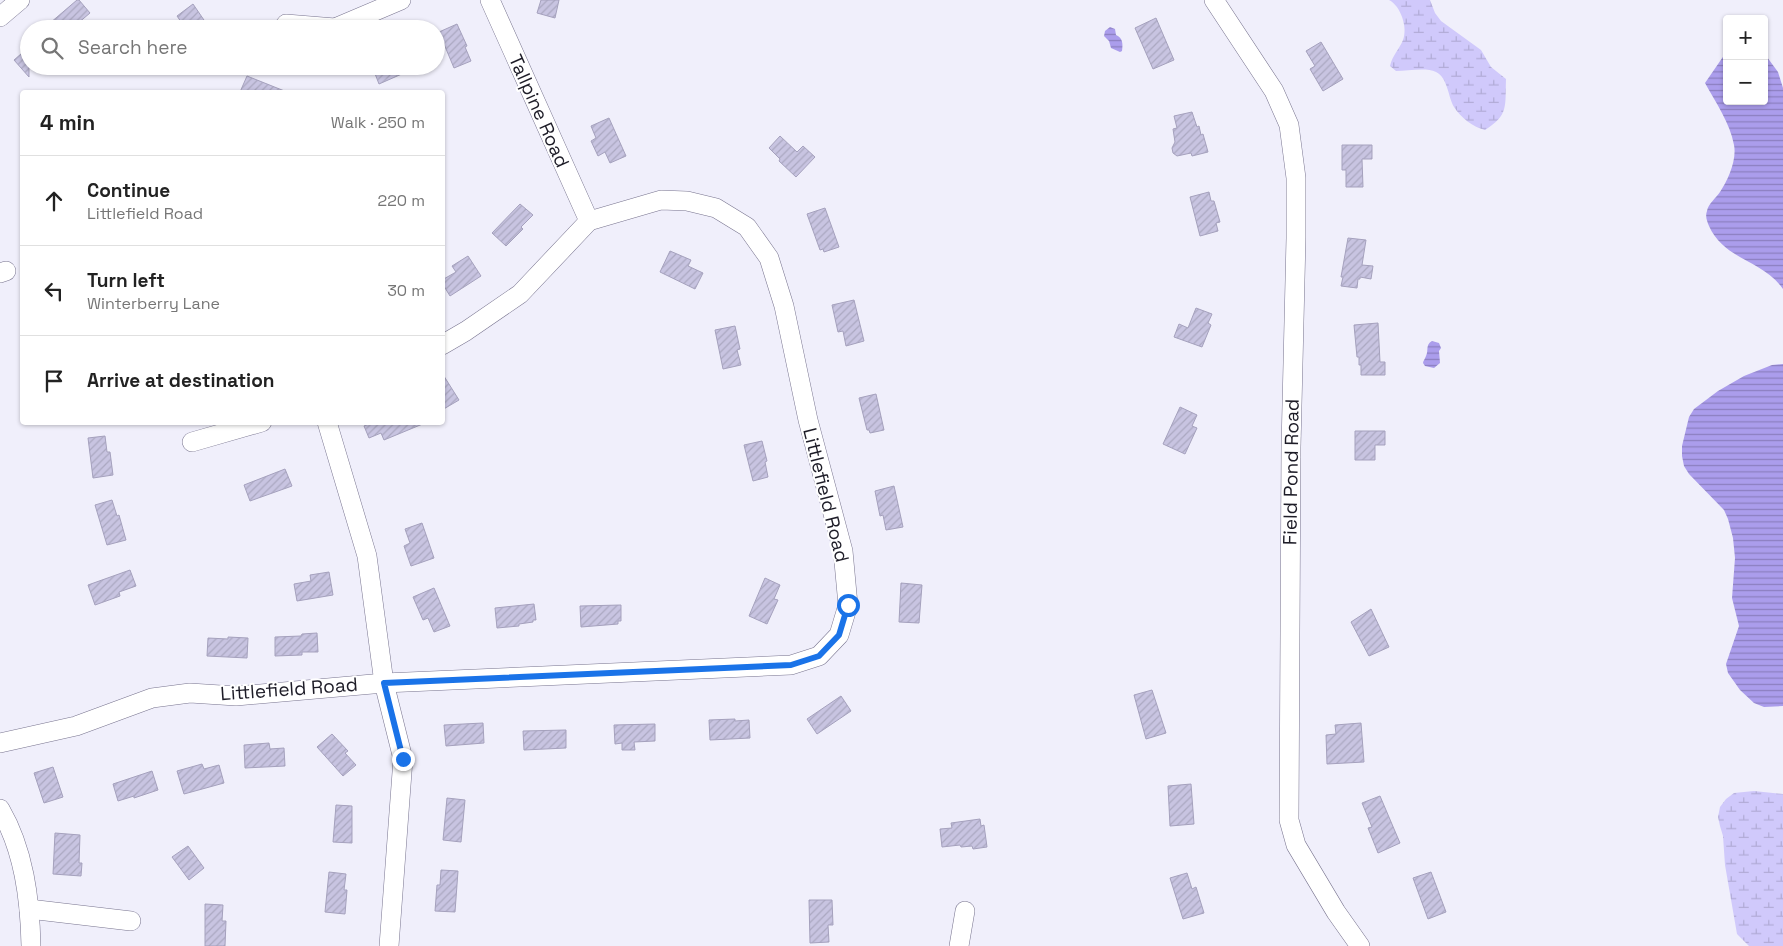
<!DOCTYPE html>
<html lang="en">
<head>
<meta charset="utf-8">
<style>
	body { margin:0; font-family:"Space Grotesk",sans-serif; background:#f2f2f2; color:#222 }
	.controls { position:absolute; right:15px; top:15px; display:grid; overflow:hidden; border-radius:5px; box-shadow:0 1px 4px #0004 }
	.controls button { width:45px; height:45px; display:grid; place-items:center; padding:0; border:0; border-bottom:1px solid #e0e0e0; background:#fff; color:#222; font:25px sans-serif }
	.stop { position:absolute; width:15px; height:15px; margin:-11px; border:4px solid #1a73e8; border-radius:50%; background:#fff }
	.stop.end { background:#1a73e8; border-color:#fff; box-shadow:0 1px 5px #0008 }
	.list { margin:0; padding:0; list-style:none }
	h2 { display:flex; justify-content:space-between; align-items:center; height:65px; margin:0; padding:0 20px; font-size:21px }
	h2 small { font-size:16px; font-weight:400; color:#767676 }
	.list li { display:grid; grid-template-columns:32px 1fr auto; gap:15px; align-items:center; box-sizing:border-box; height:90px; padding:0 20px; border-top:1px solid #e0e0e0 }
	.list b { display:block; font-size:19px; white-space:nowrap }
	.list p { margin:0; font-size:16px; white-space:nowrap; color:#767676 }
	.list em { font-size:16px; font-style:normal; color:#767676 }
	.icon { flex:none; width:28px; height:28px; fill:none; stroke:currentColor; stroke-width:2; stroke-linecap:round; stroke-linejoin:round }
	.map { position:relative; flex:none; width:1783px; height:946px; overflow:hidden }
	.search { position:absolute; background:#fff; box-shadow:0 1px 4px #0004; left:20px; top:20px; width:425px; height:55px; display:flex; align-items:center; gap:12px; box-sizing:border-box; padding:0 18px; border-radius:28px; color:#767676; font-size:19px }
	.panel { position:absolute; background:#fff; box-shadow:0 1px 4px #0004; left:20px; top:90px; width:425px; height:335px; border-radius:5px }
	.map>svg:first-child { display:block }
	.wetland { fill:url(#wetland-marsh) }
	.water { fill:url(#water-rules) }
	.building { fill:url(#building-hatch); stroke:#a5a1bd }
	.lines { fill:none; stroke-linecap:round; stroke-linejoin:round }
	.minor-casing { stroke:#78748f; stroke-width:20 }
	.minor { stroke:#fff; stroke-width:19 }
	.route { stroke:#1a73e8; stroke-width:6 }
	.labels { text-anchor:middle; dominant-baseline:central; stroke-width:4; stroke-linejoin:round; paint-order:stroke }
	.street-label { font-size:19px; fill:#1d1c27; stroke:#fff }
</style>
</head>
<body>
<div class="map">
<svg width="1783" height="946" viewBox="0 0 1783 946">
	<defs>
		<pattern id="wetland-marsh" width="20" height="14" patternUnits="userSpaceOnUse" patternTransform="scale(1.25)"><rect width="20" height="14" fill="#d0c9fb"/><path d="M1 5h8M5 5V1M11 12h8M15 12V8" fill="none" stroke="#b2acd7"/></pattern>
		<pattern id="water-rules" width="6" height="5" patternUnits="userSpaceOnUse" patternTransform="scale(1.25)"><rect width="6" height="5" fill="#ab9dec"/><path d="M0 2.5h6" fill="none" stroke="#8b7fbf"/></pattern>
		<pattern id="building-hatch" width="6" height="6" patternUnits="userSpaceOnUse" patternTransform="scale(1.25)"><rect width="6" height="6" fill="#c8c4e1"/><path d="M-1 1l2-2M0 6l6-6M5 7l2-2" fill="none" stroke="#aba8c1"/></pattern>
	</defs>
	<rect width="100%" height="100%" fill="#f0effb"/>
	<g class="wetland">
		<path d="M1389,0H1430L1435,13L1441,21L1481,50L1491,67L1506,79C1505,106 1509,115 1485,130C1473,127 1461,118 1454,107C1448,97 1448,78 1436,72C1426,67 1408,71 1396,71L1390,66C1393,54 1399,50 1403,40C1408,28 1401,6 1389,0Z"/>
		<path d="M1754,791L1783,794V946H1749L1737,934L1725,865L1723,836L1720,826L1718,817L1720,807L1726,799L1734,793Z"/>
	</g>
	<g class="water">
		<path d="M1110,27L1115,29L1116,35C1123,38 1123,44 1122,51L1120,52L1111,48L1109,41L1104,36L1105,31Z"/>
		<path d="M1727,51V101H1764V53L1778,72L1783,88V289C1763,260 1724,260 1709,226C1707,221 1705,216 1707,211C1708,204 1716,198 1720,192C1728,180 1737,160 1734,145C1730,123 1716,103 1705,83Z"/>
		<path d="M1432,341L1439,343L1441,348L1439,351L1440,363L1434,368L1425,366L1423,363C1423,361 1425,359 1426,356C1429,350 1425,345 1432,341Z"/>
		<path d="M1783,364V706L1764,707L1754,703L1740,690L1728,673L1726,664L1739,626L1732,598L1735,558L1733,538L1728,519L1724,510L1689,474L1684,466L1682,456V446L1689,417L1694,409L1718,391L1744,376L1772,365Z"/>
	</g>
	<g class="building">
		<path d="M77,0H79L90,13L71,29H43Z"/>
		<path d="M541,0H559L555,18L537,13Z"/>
		<path d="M193,4L206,23L199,29H186L177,16Z"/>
		<path d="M1156,18L1174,60L1153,69L1135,28Z"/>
		<path d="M457,24L467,46L465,47L471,61L454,68L439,32Z"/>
		<path d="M1321,42L1343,79L1323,91L1310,69L1315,66L1306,51Z"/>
		<path d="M29,47V77L14,60Z"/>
		<path d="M372,66H420L379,84Z"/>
		<path d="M247,76L287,92H240Z"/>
		<path d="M1192,112L1197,127L1199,126L1201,135L1203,134L1208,152L1192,156L1191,153L1177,156L1173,153L1172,148L1175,142L1173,129L1177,128L1174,116Z"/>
		<path d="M609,118L626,156L610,163L605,152L598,156L591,141L596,138L591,126Z"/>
		<path d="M780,136L797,152L803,146L815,157L796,177L779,161L780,159L769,148Z"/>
		<path d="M1342,145H1372V159H1362L1363,187H1346V170H1342Z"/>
		<path d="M1209,192L1211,201H1214L1220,222L1216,223L1218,231L1200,236L1190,197Z"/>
		<path d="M520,204L533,215L521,227L523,229L506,246L492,233Z"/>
		<path d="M825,208L839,247L824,252L823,249L820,250L807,214Z"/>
		<path d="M1348,238L1366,240L1362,265L1373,266L1371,279L1360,277V279H1358L1357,288L1341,286L1343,277H1341Z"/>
		<path d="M670,251L691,260L688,266L703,273L695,289L660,272Z"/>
		<path d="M468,256L481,276L450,296L442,283V280L456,272L452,266Z"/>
		<path d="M854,300L864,341L846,346L843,331L838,332L832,305Z"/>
		<path d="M1196,308L1212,314L1208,323L1211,325L1202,347L1174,337L1179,324L1188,328Z"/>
		<path d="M1378,323L1380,362H1385V375H1361V365H1359V357H1357L1354,325Z"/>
		<path d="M735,326L740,349L737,350L741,365L723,369L715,330Z"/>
		<path d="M442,373L459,400L442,410Z"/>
		<path d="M876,394L884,430L870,433L869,430H867L859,398Z"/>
		<path d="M1180,407L1197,415L1192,426L1197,428L1185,454L1163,444Z"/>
		<path d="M373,422H425V423L384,440L381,433L369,438L364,426Z"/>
		<path d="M1355,431H1385V445H1375V460H1355Z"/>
		<path d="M105,436L107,452H110L113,475L93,478L88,438Z"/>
		<path d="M762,441L767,461L765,462L768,477L753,481L744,445Z"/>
		<path d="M285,469L292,486L250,501L244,485Z"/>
		<path d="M894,486L903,527L886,530L883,515L880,516L875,491Z"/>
		<path d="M112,500L117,516L119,515L126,540L107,545L95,505Z"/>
		<path d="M422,523L434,558L411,566L404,546L410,543L405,529Z"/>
		<path d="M130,570L136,586L119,592L120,596L95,605L88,585Z"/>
		<path d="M329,572L333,595L297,601L294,584L311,581L310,575Z"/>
		<path d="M765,578L780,585L774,599L778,600L767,624L749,616Z"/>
		<path d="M901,583L922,585L919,623L899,622Z"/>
		<path d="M434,588L450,626L434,632L428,618L423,620L413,597Z"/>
		<path d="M534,604L536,620H533V622L519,624V626L497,628L495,608Z"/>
		<path d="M621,605V621H618V624L581,627L580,606Z"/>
		<path d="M1371,609L1389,647L1369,656L1351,622Z"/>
		<path d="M317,633L318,652H302V655L275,656V637L301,636L302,634Z"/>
		<path d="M228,637L248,638L247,658L207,656L208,638L228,639Z"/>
		<path d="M1152,690L1166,733L1146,739L1134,695Z"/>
		<path d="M841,696L851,711L817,734L807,719Z"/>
		<path d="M735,719V721L749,720L750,738L710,740L709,720Z"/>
		<path d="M483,723L484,743L446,746L444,725Z"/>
		<path d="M1361,723L1364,762L1327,764L1326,735L1336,734L1335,725Z"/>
		<path d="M655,724V741L634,742L635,750H622V743L615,744L614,725Z"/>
		<path d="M566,730V748L524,750L523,731Z"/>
		<path d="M332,734L348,751L345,753L356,765L343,776L317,747Z"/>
		<path d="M269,743L270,749L284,748L285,766L245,768L244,745Z"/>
		<path d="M202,764L204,769L219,765L224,783L184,794L177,771Z"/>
		<path d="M53,767L63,797L44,803L34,773Z"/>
		<path d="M152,771L158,790L134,798V796L118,801L113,784Z"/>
		<path d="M1191,784L1194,824L1170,826L1168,786Z"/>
		<path d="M1380,796L1400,843L1378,853L1368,828L1372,827L1362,803Z"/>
		<path d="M447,798L465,800L461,842L443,840Z"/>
		<path d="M336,805L352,806V843L333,842Z"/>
		<path d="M980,819L981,826L984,825L987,847L973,849L972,846L961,847L960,845L942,847L940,829L952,828L951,823Z"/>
		<path d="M55,833L80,835L79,863H82L81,876L53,874Z"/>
		<path d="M188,846L204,868L189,880L172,857Z"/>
		<path d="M441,870L458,871L455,912L435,911L437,885H440Z"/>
		<path d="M329,872L346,874L344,890H347L345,914L325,912Z"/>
		<path d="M1431,872L1446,912L1428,919L1413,878Z"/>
		<path d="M1187,873L1192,889L1196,887L1204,913L1183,919L1170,878Z"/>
		<path d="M809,900H832L833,925H828L829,942L810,943Z"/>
		<path d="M205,904L223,905L222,921H226L225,946H205Z"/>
	</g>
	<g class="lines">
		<defs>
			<g id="minor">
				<path d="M490,0L589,221"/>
				<path d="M1214,0L1274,91L1289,125L1296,178V238L1291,447L1289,820L1296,845L1336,912L1360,946"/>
				<path d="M0,17L20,0"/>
				<path d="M286,24L335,28L401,0"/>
				<path d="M0,273L6,271"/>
				<path d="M327,422L367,556L384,683L403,759L389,946"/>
				<path d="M192,442L262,422"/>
				<path d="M0,743L76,726L152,698L190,693L236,696L384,683L791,665L819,656L839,635L848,605L843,551L808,420L784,306L769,258L747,227L716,208L687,201L661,200L589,221L520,294L466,331L442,345"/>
				<path d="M0,809C24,850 30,899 31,946"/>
				<path d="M29,909L131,921"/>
				<path d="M959,946L965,911"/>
			</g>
		</defs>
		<use href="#minor" class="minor-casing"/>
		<use href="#minor" class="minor"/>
	</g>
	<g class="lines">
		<path class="route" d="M403,759L384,683L791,665L819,656L839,635L848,605"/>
	</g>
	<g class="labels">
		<g class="street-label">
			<text transform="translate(539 111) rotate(66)">Tallpine Road</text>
			<text transform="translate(1291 472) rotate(-89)">Field Pond Road</text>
			<text transform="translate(826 495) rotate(76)">Littlefield Road</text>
			<text transform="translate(289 689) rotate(-4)">Littlefield Road</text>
		</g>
	</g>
</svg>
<div class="controls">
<button>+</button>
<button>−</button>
</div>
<div class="stop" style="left:848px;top:605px"></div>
<div class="stop end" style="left:403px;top:759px"></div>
<div class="search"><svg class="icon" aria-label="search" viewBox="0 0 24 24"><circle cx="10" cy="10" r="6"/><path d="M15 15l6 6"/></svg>Search here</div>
<section class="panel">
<h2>4 min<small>Walk · 250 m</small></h2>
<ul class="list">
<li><svg class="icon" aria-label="ahead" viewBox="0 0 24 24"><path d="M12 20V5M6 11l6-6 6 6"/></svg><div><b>Continue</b><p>Littlefield Road</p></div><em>220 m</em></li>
<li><svg class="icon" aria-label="left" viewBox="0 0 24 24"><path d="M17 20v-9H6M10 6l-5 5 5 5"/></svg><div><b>Turn left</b><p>Winterberry Lane</p></div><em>30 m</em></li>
<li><svg class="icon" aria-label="arrive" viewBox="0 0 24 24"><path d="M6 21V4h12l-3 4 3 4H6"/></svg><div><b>Arrive at destination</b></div></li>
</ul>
</section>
</div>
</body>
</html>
